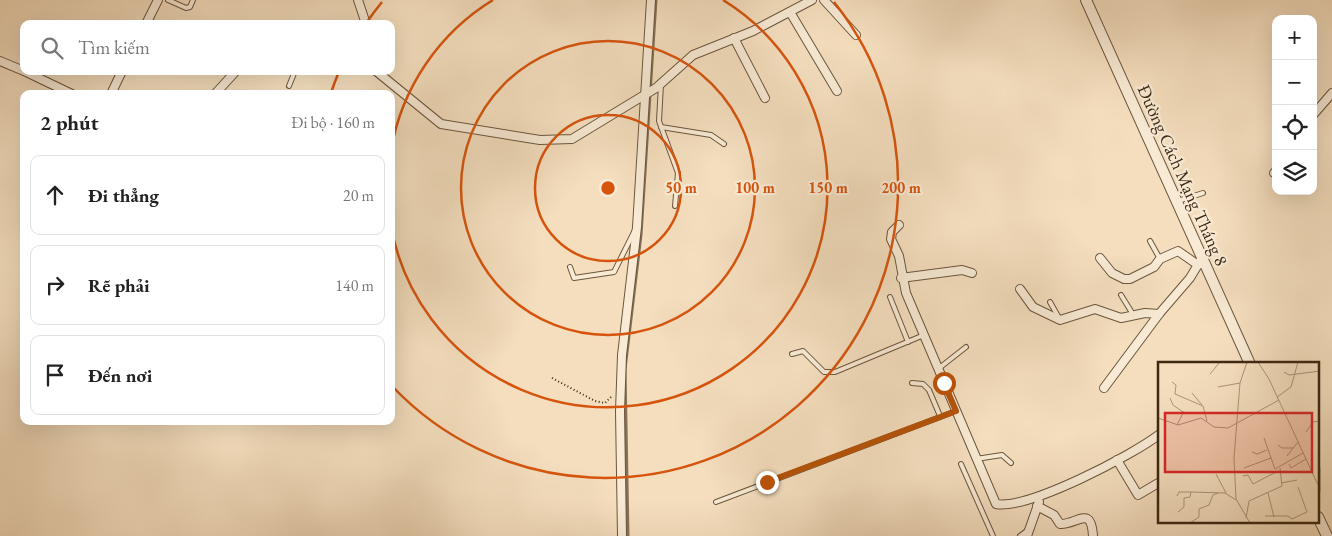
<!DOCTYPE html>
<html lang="vi">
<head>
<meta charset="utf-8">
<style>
	body { margin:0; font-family:"EB Garamond",serif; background:#f6f6f6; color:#222 }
	.controls { position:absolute; right:15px; top:15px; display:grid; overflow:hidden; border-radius:10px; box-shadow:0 5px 20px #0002 }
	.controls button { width:45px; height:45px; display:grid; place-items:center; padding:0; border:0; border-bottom:1px solid #e0e0e0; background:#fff; color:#222; font:25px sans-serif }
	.stop { position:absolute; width:15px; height:15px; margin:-11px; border:4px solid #b45309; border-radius:50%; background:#fff }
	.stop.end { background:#b45309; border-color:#fff; box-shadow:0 1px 5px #0008 }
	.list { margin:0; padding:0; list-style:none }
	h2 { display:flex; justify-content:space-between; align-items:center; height:65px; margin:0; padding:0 20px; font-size:21px }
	h2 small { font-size:16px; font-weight:400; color:#767676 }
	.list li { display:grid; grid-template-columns:32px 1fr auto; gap:15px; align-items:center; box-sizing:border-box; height:80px; margin:0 10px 10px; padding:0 10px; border:1px solid #e0e0e0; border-radius:10px }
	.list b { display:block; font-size:19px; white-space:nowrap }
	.list em { font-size:16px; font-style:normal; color:#767676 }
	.icon { flex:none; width:28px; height:28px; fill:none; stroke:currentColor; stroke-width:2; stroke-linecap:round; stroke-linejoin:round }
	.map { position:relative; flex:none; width:1332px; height:536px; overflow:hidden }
	.search { position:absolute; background:#fff; box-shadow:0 5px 20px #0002; left:20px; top:20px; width:375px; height:55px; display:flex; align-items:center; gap:12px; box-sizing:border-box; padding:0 18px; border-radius:10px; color:#767676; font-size:19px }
	.panel { position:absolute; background:#fff; box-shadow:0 5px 20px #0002; left:20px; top:90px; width:375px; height:335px; border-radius:10px }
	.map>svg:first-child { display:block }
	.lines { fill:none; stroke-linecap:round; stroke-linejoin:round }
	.stream { stroke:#867056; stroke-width:3 }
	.service-casing { stroke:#6b563d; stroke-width:6 }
	.minor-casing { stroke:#6b563d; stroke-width:10 }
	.tertiary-casing { stroke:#6b563d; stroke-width:12 }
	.path { stroke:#3d2812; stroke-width:2; stroke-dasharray:1 2.5; stroke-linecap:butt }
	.service { stroke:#f8ead5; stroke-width:4 }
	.minor { stroke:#f8ead5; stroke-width:8 }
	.tertiary { stroke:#f8ead5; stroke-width:10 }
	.route { stroke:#b45309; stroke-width:6 }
	.ring { fill:none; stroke:#d7540d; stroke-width:2.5 }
	.labels { text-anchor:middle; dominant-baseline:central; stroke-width:4.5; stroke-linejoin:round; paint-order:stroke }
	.street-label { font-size:18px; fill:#3d2812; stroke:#f8ead5 }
	.inset-road { fill:none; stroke:#ab9579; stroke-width:1 }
	.view { fill:#d62828; fill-opacity:0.15; stroke:#d62828; stroke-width:2.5 }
	.inset-edge { fill:none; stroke:#3d2812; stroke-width:2.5 }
	.centre { fill:#d7540d; stroke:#f8ead5; stroke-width:2.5 }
	.ring-label { font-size:15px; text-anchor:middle; font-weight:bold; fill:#d7540d; stroke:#f8ead5; stroke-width:4.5; stroke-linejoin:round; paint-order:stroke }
</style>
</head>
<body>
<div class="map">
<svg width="1332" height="536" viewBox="0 0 1332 536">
	<rect width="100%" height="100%" fill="#f4debe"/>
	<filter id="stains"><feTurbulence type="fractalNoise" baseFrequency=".004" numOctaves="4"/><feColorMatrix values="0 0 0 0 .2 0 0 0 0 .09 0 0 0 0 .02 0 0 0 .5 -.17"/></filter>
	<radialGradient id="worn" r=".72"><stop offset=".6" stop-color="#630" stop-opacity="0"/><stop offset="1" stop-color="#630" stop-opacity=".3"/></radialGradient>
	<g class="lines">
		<path class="stream" d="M628,536L625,369L641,235L656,0"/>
		<defs>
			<g id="service">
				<path d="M168,0L186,8L190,7L193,0"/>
				<path d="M661,84L659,121L678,173L675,206"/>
				<path d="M289,86L295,71"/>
				<path d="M661,127L711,135L724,144"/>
				<path d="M1178,201L1203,193"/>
				<path d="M1150,241L1160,259"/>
				<path d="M570,267L574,278L614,272L635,230"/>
				<path d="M1121,295L1134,316"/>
				<path d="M890,297L908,342"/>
				<path d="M1050,302L1059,318"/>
				<path d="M792,354L803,351L824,372H835L924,335"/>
				<path d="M938,369L966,347"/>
				<path d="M912,383L923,384L929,390L940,416"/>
				<path d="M976,459L1002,455L1011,463"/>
				<path d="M961,464L993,536"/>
				<path d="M716,502L956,411"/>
				<path d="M1020,536L1028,530"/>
			</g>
			<g id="minor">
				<path d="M358,0L366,24"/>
				<path d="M824,0L856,35"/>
				<path d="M790,12L837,91"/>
				<path d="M146,24L158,0"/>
				<path d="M734,38L765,98"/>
				<path d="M0,61L24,71"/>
				<path d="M24,71L72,94"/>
				<path d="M376,71L441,124L540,140L572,139L656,88L693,55L753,31L812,0"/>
				<path d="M111,94L122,71"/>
				<path d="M215,94L236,71"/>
				<path d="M1313,115L1332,93"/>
				<path d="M1274,173L1276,171"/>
				<path d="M899,225L892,232L891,239L899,256L906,293L996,504C1028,510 1133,455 1160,434"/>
				<path d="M1100,258L1112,273L1124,279H1130L1154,267L1160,259L1178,251L1198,265"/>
				<path d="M901,278L962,270L972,273"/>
				<path d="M1020,289L1033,307L1060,320L1095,309L1121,318L1145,313L1159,314"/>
				<path d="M1104,388L1159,314L1190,278L1202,258"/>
				<path d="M1117,460L1138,495L1160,482"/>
				<path d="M1037,506L1054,515L1060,524C1077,525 1091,504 1093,536"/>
				<path d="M622,536L620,411L622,355L637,227L651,0"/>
				<path d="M1027,536L1039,502"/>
			</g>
			<g id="tertiary">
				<path d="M1086,0L1250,364"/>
				<path d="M1318,517L1327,536"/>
			</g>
		</defs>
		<use href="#service" class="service-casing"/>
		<use href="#minor" class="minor-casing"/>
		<use href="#tertiary" class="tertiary-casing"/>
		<path class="path" d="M552,378L595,401L605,403L611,397"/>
		<use href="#service" class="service"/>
		<use href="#minor" class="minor"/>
		<use href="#tertiary" class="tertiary"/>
	</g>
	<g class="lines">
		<path class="route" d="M767,482L956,411L944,383"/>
	</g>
	<g class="ring">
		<circle cx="608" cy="188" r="73"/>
		<circle cx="608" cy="188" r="147"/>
		<path d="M391 150A220 220 0 0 1 493 0M723 0A220 220 0 1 1 391 226"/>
		<path d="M331 93A293 293 0 0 1 338 74M367 22A293 293 0 0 1 382 2M834 2A293 293 0 0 1 392 386"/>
	</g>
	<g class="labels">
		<g class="street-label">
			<text transform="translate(1183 175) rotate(66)">Đường Cách Mạng Tháng 8</text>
		</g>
	</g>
	<g transform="translate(1158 362)">
		<rect width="161" height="161" fill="#f4debe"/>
		<path class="inset-road" d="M89,0L82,21L76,96L78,137L92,161M100,0L111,17L160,123M126,10L131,13L162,9M52,12L62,0M14,20L18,23L17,32L45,44L49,59M60,25L82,21M34,31L44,43M119,35L133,25L140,0M12,36L15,43L25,50M0,56L20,63L43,56L56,65L70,66L121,38M19,63L26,49M148,70L155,60L162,59M106,76L117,107L145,91M120,83L124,86H135M94,90L99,92L109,88M129,94L140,80M131,102L133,106L148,97M86,106L113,96M162,106V130M58,112L68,131M85,114L90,113L95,122L120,109M123,121L139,118M110,131L116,155M19,134L21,130H33M20,150L26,145V136L32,135L33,130L67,131L78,138M107,154H130L134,157L149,150L140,125M88,156L91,139L124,124L122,106M32,161L41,155V147L51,143L55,133L60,131"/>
		<path class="view" d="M7,51H154V110H7Z"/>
		<rect width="161" height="161" class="inset-edge"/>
	</g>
	<circle cx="608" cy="188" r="8" class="centre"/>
	<g class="ring-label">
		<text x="681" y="193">50 m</text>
		<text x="755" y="193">100 m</text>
		<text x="828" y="193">150 m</text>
		<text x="901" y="193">200 m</text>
	</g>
	<rect width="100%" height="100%" filter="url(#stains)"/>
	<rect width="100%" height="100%" fill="url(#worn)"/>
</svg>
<div class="controls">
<button>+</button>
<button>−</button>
<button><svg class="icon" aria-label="locate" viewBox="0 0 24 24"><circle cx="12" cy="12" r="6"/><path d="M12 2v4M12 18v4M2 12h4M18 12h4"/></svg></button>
<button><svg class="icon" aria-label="layers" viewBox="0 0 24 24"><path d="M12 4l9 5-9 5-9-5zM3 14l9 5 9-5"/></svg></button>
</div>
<div class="stop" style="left:944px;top:383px"></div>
<div class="stop end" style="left:767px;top:482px"></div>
<div class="search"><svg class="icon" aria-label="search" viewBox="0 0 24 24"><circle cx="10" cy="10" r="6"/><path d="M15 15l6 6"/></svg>Tìm kiếm</div>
<section class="panel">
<h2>2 phút<small>Đi bộ · 160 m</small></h2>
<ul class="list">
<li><svg class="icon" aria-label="ahead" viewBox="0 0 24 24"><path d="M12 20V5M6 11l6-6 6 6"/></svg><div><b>Đi thẳng</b></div><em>20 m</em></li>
<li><svg class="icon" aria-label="right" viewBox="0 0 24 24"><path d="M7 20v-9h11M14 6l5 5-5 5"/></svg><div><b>Rẽ phải</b></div><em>140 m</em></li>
<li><svg class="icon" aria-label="arrive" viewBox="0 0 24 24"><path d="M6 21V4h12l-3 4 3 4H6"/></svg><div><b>Đến nơi</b></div></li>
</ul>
</section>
</div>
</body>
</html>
